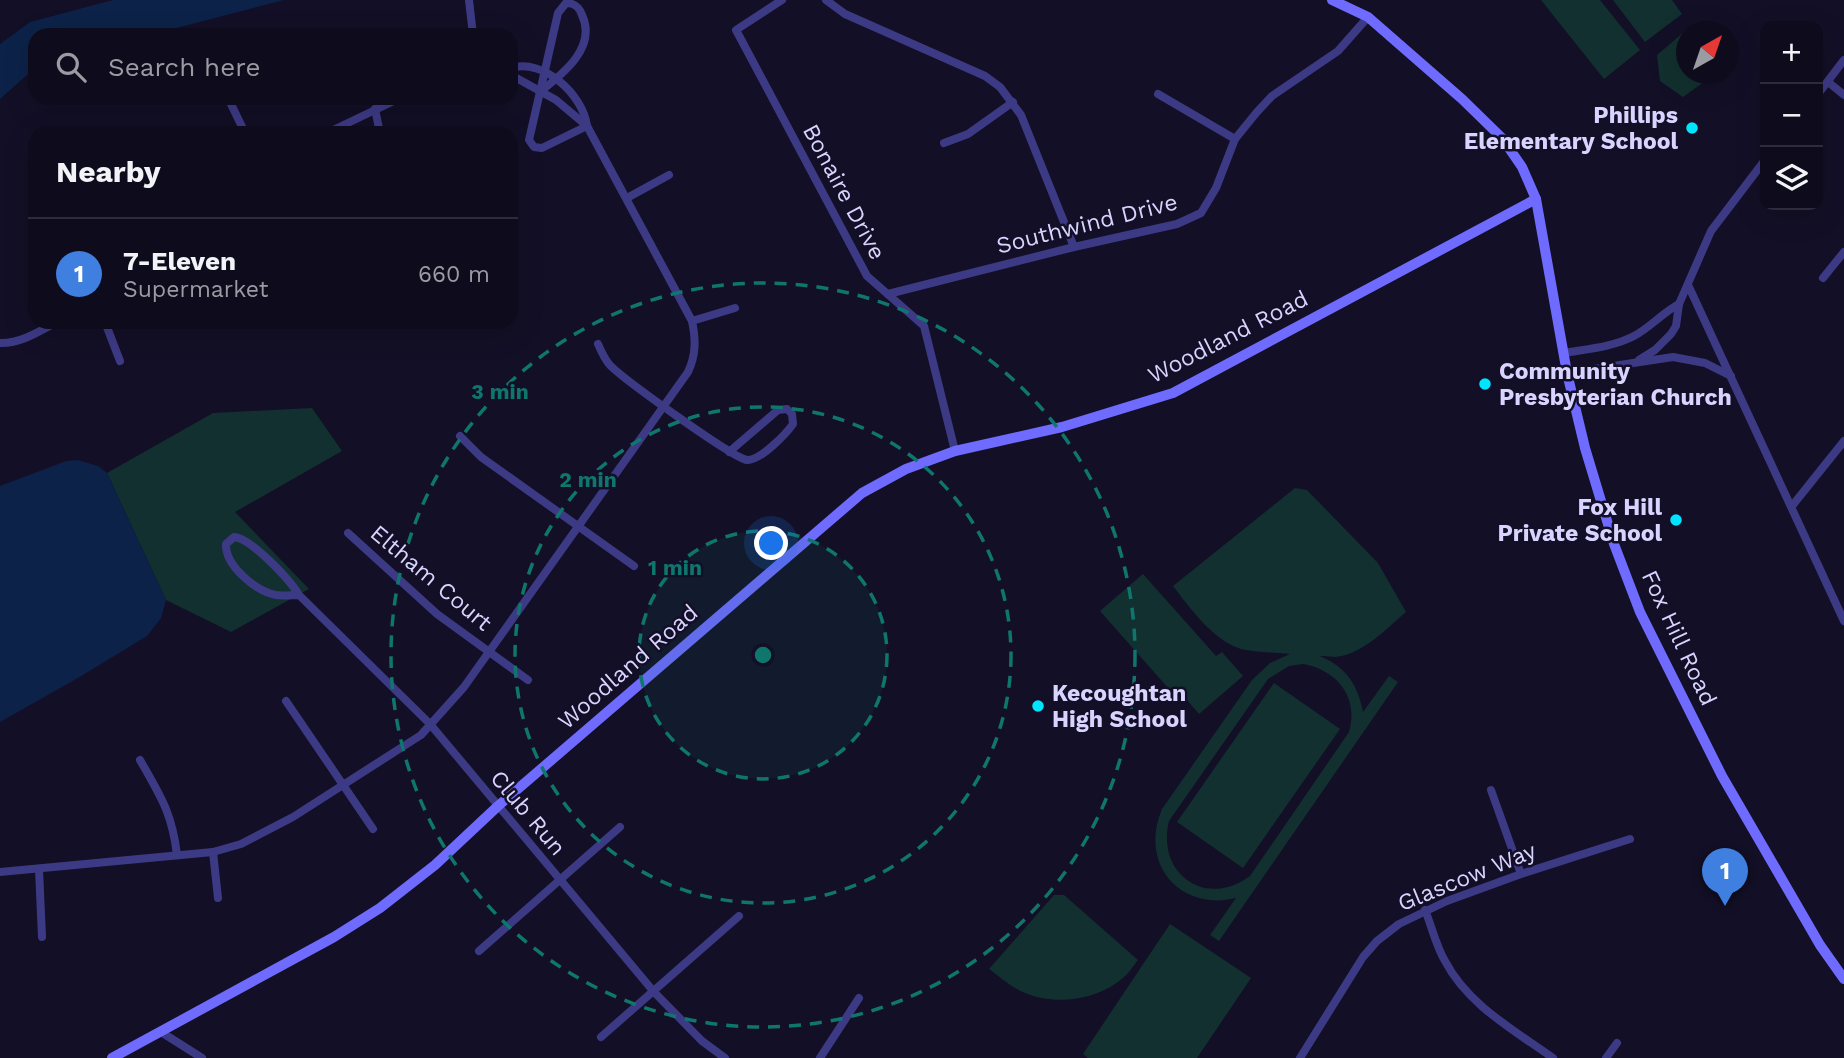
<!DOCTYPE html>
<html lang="en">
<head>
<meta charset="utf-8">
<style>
	body { margin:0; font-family:"Work Sans",sans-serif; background:#1c1929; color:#f1f3f6 }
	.controls { position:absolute; right:21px; top:21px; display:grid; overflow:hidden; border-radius:14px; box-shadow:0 7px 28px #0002 }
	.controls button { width:63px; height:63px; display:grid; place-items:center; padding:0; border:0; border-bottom:2px solid #2e2b3b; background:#0e0b1c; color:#f1f3f6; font:35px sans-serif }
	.compass { position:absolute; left:1676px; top:21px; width:63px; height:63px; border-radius:50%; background:#0e0b1c; box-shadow:0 7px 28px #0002; rotate:40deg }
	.you { position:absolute; left:772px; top:544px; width:24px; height:24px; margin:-18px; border:5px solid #fff; border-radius:50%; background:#1a73e8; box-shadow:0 0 0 10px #1a73e833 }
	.badge { display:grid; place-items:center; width:46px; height:46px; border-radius:50%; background:#db2777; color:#fff; font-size:23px; font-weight:700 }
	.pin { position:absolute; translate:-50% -58px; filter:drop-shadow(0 2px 4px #0008) }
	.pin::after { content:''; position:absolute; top:37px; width:24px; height:21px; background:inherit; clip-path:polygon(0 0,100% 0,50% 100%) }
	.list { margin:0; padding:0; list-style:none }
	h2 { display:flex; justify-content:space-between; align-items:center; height:91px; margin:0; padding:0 28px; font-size:30px }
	h2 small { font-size:23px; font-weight:400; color:#9b9ba3 }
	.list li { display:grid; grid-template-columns:46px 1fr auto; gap:21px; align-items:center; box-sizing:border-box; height:112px; padding:0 28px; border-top:2px solid #2e2b3b }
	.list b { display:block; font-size:26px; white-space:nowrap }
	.list p { margin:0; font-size:23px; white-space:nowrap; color:#9b9ba3 }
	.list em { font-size:23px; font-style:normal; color:#9b9ba3 }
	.icon { flex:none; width:38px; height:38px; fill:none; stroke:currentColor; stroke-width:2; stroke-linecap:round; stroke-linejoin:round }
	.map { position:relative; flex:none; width:1844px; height:1058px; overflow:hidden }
	.search { position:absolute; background:#0e0b1c; box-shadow:0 7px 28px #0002; left:28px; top:28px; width:490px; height:77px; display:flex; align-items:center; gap:18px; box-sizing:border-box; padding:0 24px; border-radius:21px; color:#9b9ba3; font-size:26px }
	.panel { position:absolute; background:#0e0b1c; box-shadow:0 7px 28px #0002; left:28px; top:126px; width:490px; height:203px; border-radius:21px }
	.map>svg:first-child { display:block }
	.green { fill:#12302f; fill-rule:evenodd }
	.water { fill:#0c2248 }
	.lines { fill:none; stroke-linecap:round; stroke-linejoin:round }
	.minor { stroke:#3d3a85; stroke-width:8 }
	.secondary { stroke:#6f6bff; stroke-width:10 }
	.ring { fill:none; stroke:#0f766e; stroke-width:3.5; stroke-dasharray:12 9 }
	.poi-dot { fill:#00e5ff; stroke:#130f26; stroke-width:2.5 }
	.labels { text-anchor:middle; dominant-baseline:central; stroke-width:5; stroke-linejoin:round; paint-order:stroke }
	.poi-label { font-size:23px; font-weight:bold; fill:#d9d4ff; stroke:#130f26; text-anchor:end }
	.street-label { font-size:23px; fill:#d9d4ff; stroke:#130f26 }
	.centre { fill:#0f766e; stroke:#130f26; stroke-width:3.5 }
	.ring-label { font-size:21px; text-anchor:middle; font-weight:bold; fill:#0f766e; stroke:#130f26; stroke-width:5; stroke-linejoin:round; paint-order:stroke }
</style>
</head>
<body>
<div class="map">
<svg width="1844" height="1058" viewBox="0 0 1844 1058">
	<rect width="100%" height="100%" fill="#130f26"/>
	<g class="green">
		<path d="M1541,0H1600L1640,50L1604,79Z"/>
		<path d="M1613,0H1672L1682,14L1645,42Z"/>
		<path d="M1684,32L1686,33V74H1715L1683,97L1660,81L1657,55Z"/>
		<path d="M312,408L342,451L235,512L309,589L231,632L166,600L107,473L213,413Z"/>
		<path d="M1295,488L1307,490L1378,563L1406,612C1386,629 1362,655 1335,657C1332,657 1324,656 1320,656C1346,667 1358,685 1363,712L1389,676L1398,682L1219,941L1210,935L1236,898C1178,912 1139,862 1162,809L1252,680L1270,663L1290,654C1276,652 1260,653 1246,650C1216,645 1190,608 1173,586ZM1303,664C1337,670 1359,697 1349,732L1250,876C1206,909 1156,874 1169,821L1268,679L1289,666Z"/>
		<path d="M1143,574L1216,656L1222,652L1243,676L1199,714L1182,694L1177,698L1100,611Z"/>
		<path d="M1274,683L1340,729L1243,868L1177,822Z"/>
		<path d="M1054,895H1064L1138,960C1133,966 1129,973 1124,977C1099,1000 1056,1006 1025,993C1012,988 1000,977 989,969Z"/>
		<path d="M1170,924L1251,978L1197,1058H1088L1083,1054Z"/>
	</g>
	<g class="water">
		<path d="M113,0H284L150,35H35V68L0,99V44L30,22Z"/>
		<path d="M78,460L98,466L107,473L166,600L161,618L147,636L78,678L0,722V486L66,461Z"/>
	</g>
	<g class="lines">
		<g class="minor">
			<path d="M469,0L473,35"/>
			<path d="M782,0L736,30L867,276L924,326L955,451"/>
			<path d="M826,0L845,14L985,76L1000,87L1021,115L1074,247"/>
			<path d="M511,75L556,100L587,126"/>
			<path d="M1828,82L1844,95"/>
			<path d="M541,91C564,73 597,47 582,15C579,7 575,3 566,3L558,13L529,140L534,147L542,148L587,126"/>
			<path d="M1158,94L1235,139"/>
			<path d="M1818,94L1844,60"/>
			<path d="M230,102L245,133"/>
			<path d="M375,109L380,133"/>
			<path d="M327,133L400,98"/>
			<path d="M944,143L968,134L1013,102"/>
			<path d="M627,198L669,175"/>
			<path d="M1823,278L1844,252"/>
			<path d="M1689,287L1844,621"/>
			<path d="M888,294L1074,247L1177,224L1201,213L1216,188L1235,139L1257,112L1272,96L1338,51L1368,17"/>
			<path d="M692,321L735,308"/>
			<path d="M105,322L120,361"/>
			<path d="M267,322L269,324"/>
			<path d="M0,343C20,344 40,331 57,322"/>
			<path d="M598,344C601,351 604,358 609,364C620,377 733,458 747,460C760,461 786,434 793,424L792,414L787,409L778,410L729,452"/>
			<path d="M1564,353C1587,349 1613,347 1634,336C1651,327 1662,313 1679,304"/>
			<path d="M1639,360L1655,350L1671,334L1676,326L1679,304L1711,231L1765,160"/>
			<path d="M1567,373L1673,357L1705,363L1731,376"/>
			<path d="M460,436L481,457L634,566"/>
			<path d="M1792,506L1844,441"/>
			<path d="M348,533L437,614L528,680"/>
			<path d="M299,595C291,595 283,596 276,595C255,591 225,565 226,544L234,537C251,538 290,580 299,595L430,724L654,992L702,1041L725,1058"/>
			<path d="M286,701L373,829"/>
			<path d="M140,760C161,797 172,813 177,855"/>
			<path d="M1491,790L1521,874"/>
			<path d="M213,852L218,898"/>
			<path d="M39,869L42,937"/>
			<path d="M0,872L213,852L241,844L293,817L421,735L464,687L688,372C696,355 696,340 692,321L587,126C583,95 544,58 511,68"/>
			<path d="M1425,910C1432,927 1436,946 1445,961C1468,1005 1514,1030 1553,1058"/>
			<path d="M479,951L620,827"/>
			<path d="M161,1032L202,1058"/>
			<path d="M601,1037L739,916"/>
			<path d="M820,1058L859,998"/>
			<path d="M1300,1058L1363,957L1377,941L1399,924L1447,901L1521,874L1630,839"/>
			<path d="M1606,1058L1617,1043"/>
		</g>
		<g class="secondary">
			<path d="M1332,0L1368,17L1462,99L1502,138L1522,167L1536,199L1567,373L1585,448L1614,544L1640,612L1722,776L1820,945L1844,979"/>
			<path d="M112,1058L334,937L380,908L435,865L498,806L862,493L906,469L955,451L1062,427L1173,393L1536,199"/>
		</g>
	</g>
	<circle cx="763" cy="655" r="124" fill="#0f766e" fill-opacity=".12"/>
	<g class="ring">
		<circle cx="763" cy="655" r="124"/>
		<circle cx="763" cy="655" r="248"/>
		<circle cx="763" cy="655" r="372"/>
	</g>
	<g class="poi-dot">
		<circle cx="1692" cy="128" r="7"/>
		<circle cx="1485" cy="384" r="7"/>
		<circle cx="1676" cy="520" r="7"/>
		<circle cx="1038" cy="706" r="7"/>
	</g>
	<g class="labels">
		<g class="poi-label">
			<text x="1678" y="115">Phillips<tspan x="1678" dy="26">Elementary School</tspan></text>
			<text x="1499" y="371" text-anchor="start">Community<tspan x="1499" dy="26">Presbyterian Church</tspan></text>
			<text x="1662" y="507">Fox Hill<tspan x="1662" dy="26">Private School</tspan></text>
			<text x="1052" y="693" text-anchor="start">Kecoughtan<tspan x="1052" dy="26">High School</tspan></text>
		</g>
		<g class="street-label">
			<text transform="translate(844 192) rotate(62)">Bonaire Drive</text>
			<text transform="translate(1087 224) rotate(-14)">Southwind Drive</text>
			<text transform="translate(1228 337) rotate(-27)">Woodland Road</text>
			<text transform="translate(431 578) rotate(40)">Eltham Court</text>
			<text transform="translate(1679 638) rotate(65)">Fox Hill Road</text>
			<text transform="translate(628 667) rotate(-41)">Woodland Road</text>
			<text transform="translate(528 813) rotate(50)">Club Run</text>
			<text transform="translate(1467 877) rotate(-22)">Glascow Way</text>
		</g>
	</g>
	<circle cx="763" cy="655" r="10" class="centre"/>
	<g class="ring-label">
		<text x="500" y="399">3 min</text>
		<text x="588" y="487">2 min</text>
		<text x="675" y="575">1 min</text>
	</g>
</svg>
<div class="controls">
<button>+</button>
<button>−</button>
<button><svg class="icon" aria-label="layers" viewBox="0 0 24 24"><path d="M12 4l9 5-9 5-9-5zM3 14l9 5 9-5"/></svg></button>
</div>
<svg class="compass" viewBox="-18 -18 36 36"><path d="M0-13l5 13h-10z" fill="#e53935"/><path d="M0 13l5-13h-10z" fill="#9b9ba3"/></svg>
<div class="you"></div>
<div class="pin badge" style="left:1725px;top:906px;background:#3f7fe0">1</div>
<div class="search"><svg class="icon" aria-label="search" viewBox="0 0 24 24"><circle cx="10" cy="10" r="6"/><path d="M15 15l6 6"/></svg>Search here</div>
<section class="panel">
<h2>Nearby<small></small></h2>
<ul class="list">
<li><span class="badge" style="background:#3f7fe0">1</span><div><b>7-Eleven</b><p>Supermarket</p></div><em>660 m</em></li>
</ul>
</section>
</div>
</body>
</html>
